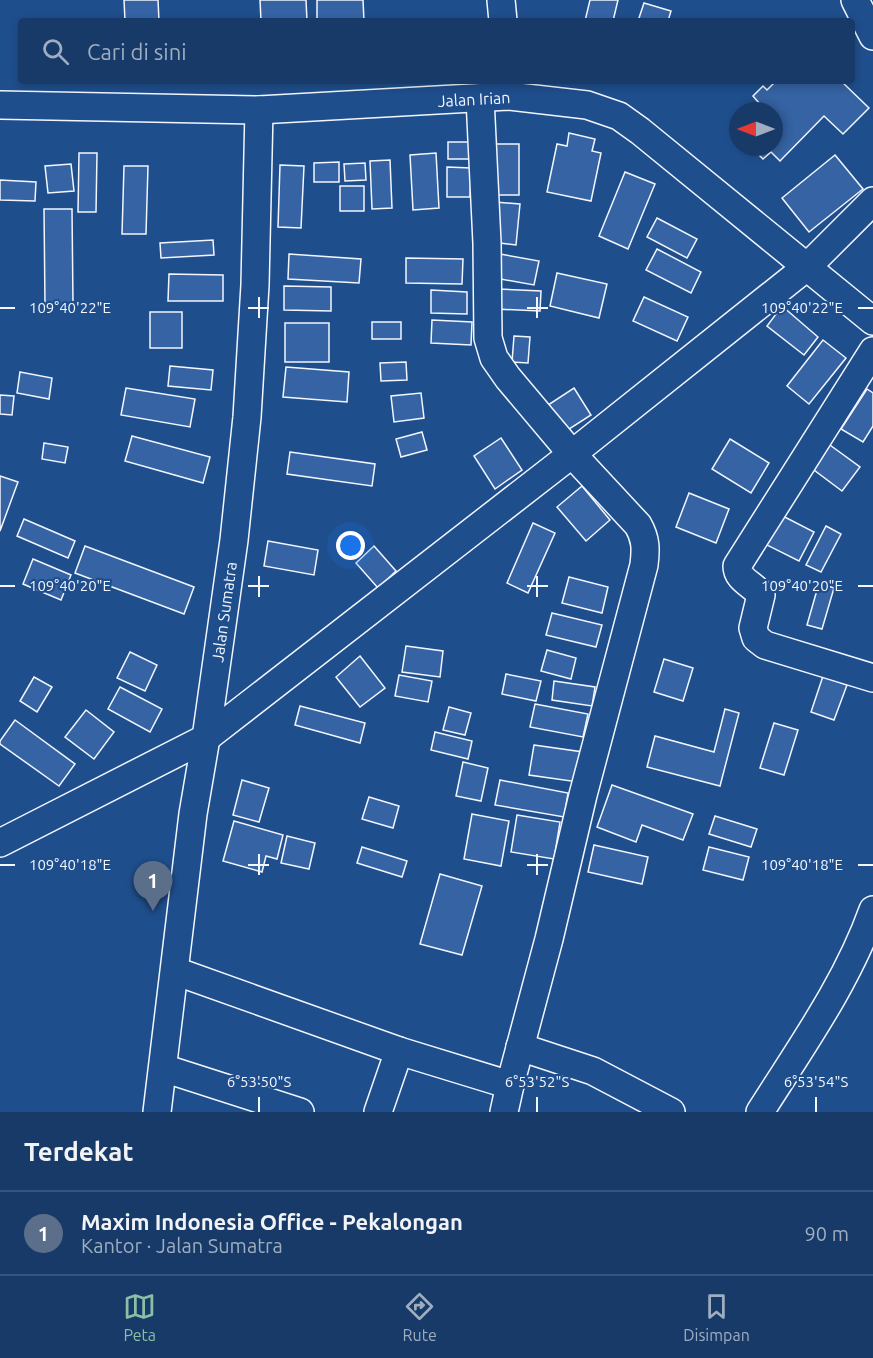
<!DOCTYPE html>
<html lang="id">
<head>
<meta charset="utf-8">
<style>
	body { margin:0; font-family:Ubuntu,sans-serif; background:#20416f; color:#f1f3f6 }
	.compass { position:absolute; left:729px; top:102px; width:54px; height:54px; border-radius:50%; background:#173a69; box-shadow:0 3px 9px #0003; rotate:270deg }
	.you { position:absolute; left:351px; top:546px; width:21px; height:21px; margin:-15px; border:4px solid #fff; border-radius:50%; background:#1a73e8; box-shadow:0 0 0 9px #1a73e833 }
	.badge { display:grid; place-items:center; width:39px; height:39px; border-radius:50%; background:#8abfa5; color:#fff; font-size:20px; font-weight:700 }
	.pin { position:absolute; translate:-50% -50px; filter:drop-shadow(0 2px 3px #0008) }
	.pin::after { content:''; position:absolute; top:32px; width:21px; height:18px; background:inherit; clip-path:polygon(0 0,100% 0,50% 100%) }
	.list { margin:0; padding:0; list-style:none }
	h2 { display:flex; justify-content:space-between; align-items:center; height:78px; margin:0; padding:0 24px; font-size:26px }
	h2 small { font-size:20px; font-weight:400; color:#9eadc0 }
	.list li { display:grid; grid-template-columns:39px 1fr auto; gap:18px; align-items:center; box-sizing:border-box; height:84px; padding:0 24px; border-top:2px solid #36547d }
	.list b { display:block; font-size:22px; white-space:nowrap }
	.list p { margin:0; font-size:20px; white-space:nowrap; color:#9eadc0 }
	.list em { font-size:20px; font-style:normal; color:#9eadc0 }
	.icon { flex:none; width:33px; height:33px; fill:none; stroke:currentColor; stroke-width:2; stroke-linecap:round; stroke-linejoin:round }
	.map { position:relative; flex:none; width:873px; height:1112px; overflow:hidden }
	.search { position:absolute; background:#173a69; box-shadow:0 3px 9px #0003; left:18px; right:18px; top:18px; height:66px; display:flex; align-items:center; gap:15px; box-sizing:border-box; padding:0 21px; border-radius:6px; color:#9eadc0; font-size:22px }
	.sheet { height:162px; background:#173a69 }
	nav { display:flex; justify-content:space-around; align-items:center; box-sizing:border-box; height:84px; border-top:2px solid #36547d; background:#173a69; font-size:16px; color:#9eadc0 }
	nav a { display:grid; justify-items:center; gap:3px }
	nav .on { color:#8abfa5 }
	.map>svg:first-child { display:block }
	.building { fill:#3563a3; stroke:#f2f6ff; stroke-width:1.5 }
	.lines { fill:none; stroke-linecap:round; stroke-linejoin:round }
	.minor-casing { stroke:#f2f6ff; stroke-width:30 }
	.minor { stroke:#1f4e8c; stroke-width:27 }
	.ticks { fill:none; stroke:#f2f6ff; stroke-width:2 }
	.labels { text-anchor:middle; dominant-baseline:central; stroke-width:4.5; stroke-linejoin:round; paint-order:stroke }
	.street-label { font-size:16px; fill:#f2f6ff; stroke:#1f4e8c }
	.ticks-label { font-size:15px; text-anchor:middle; fill:#f2f6ff; stroke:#1f4e8c; stroke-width:4.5; stroke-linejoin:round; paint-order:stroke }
</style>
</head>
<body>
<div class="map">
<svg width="873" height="1112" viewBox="0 0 873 1112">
	<rect width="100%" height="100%" fill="#1f4e8c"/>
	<g class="building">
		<path d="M124,0H158L159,21L240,19V21H125Z"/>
		<path d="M260,0H306L307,21H261Z"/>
		<path d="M317,0H363L364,21H317Z"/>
		<path d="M590,0H618L613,21H585Z"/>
		<path d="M644,3L671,11L668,21H638Z"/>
		<path d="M776,81H841L869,108L843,134L824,116L780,161L771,152L763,159L751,147H774V111H751L759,103L753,96L763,86L767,90Z"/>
		<path d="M569,133L595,139L592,151L601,153L591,201L547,192L557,144L567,146Z"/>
		<rect x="448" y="142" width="25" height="17"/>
		<rect x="487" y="144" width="32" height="51"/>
		<path d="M79,153H97L96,212H78Z"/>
		<path d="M436,153L439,208L413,210L410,155Z"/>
		<path d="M835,155L863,189L809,232L782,198Z"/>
		<path d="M390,160L392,208L372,209L370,161Z"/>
		<path d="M339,162V182H314V163Z"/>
		<path d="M365,163L366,180L345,181L344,164Z"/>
		<path d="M71,164L74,191L48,193L45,166Z"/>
		<path d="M280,165L304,166L301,228L278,227Z"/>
		<path d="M124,166H148L146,234H122Z"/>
		<path d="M447,167L471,168L470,197H447Z"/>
		<path d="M625,172L655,184L628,249L599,236Z"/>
		<path d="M0,180L36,182L35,201L0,200Z"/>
		<rect x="340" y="186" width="24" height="25"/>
		<path d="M495,202L520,204L516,245L491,242Z"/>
		<path d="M44,209H72L73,304L45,305Z"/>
		<path d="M657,218L697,239L687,258L647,237Z"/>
		<path d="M213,240L214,255L161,258L160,243Z"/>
		<path d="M657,249L701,272L691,293L646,270Z"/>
		<path d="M289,254L361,259L359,283L288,279Z"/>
		<path d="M500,254L539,261L534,285L495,278Z"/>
		<path d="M406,258L463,259L462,284L406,283Z"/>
		<path d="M557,273L607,284L599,318L550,306Z"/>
		<path d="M169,274L223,275V301H168Z"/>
		<path d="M284,286L331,287V311L284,310Z"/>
		<path d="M497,289L541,291L540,311L496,309Z"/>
		<path d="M431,290L467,292V314L431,313Z"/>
		<path d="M644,297L688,317L677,341L633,321Z"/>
		<path d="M782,306L818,337L804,355L767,326Z"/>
		<rect x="150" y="312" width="32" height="36"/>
		<path d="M432,320L472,322L471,345L431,343Z"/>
		<rect x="372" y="322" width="29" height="17"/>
		<rect x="285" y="323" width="44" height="39"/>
		<path d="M514,336L530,337L528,363L512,362Z"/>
		<path d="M823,340L846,358L809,404L787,386Z"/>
		<path d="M406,362L407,380L381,381L380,363Z"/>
		<path d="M170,366L213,370L211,390L168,386Z"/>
		<path d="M286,367L349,372L347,402L283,397Z"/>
		<path d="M20,372L52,378L49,399L17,393Z"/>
		<path d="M126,388L195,399L190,427L121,415Z"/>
		<path d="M574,388L591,415L563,433L545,407Z"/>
		<path d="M867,389L873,393V426L863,442L841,429Z"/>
		<path d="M421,393L424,418L394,422L391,396Z"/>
		<path d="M0,395L14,396L12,415L0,414Z"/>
		<path d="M422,432L427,450L401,457L396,439Z"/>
		<path d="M132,436L210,457L203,483L125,461Z"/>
		<path d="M501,438L522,470L495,489L474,456Z"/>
		<path d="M730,439L769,463L751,493L712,469Z"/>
		<path d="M823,440L860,467L842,491L806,464Z"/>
		<path d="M44,443L68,447L65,463L42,459Z"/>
		<path d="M290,452L375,464L372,486L287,474Z"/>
		<path d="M0,476L18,482L0,531Z"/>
		<path d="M582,486L610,520L586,541L557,507Z"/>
		<path d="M689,493L729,509L716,543L676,527Z"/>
		<path d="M775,512L814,532L799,561L761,542Z"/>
		<path d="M24,519L75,541L68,558L17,536Z"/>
		<path d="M533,523L555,533L528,593L507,583Z"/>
		<path d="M826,526L841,534L821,572L806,565Z"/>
		<path d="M268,541L318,550L314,575L264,566Z"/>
		<path d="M85,546L194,587L184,614L75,573Z"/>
		<path d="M374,546L396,571L378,588L356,563Z"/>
		<path d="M33,559L71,575L61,600L23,584Z"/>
		<path d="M569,577L608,587L602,613L562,603Z"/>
		<path d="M819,583L834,588L822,629L807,625Z"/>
		<path d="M552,613L602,625L596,647L546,635Z"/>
		<path d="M406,646L443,651L440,677L402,672Z"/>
		<path d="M547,650L576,658L571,679L541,671Z"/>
		<path d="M130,652L157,665L145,691L117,678Z"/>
		<path d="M360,656L385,688L360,707L336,677Z"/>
		<path d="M664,659L693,668L683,701L654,692Z"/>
		<path d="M506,674L541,681L536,701L502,694Z"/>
		<path d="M399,675L432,681L428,702L395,696Z"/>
		<path d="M823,676L847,685L834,720L811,712Z"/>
		<path d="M34,677L52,687L37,712L20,701Z"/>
		<path d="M554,681L595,687L592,706L552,700Z"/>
		<path d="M120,687L162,709L150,732L108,709Z"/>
		<path d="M535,704L588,714L583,737L530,727Z"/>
		<path d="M300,706L365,723L360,743L295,725Z"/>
		<path d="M449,707L471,713L465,735L443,730Z"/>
		<path d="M725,709L739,713L720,786L647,767L655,736L714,752Z"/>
		<path d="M86,710L114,732L94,759L65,737Z"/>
		<path d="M15,720L75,764L59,786L0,744V741Z"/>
		<path d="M774,723L798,730L784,775L760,768Z"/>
		<path d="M435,732L472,741L468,759L431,750Z"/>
		<path d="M534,745L583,752L578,782L529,775Z"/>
		<path d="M463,762L488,768L481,801L456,796Z"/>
		<path d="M242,780L269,788L259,822L233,815Z"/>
		<path d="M500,780L568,793L564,817L495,805Z"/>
		<path d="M612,785L693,814L683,840L642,825L636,842L597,827Z"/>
		<path d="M369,797L399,806L393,828L362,819Z"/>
		<path d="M472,814L509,821L501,866L464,859Z"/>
		<path d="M517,815L560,822L554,859L511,852Z"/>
		<path d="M715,816L757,829L751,847L709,834Z"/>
		<path d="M234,821L283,835L277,859L266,856L262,872L223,861Z"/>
		<path d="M287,836L315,843L309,869L281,863Z"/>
		<path d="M594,845L648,857L642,884L588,872Z"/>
		<path d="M362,847L407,861L402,877L357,863Z"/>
		<path d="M709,847L749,857L743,880L703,870Z"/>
		<path d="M440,874L482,886L462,955L420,944Z"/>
	</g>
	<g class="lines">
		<defs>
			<g id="minor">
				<path d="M501,0L503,21"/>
				<path d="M855,0L873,36"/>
				<path d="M480,98L487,243L488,338L494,358L508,378L572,454L638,525C646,539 646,549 644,565L583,795L549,939L510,1085"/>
				<path d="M0,105L259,110L508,96L587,105L619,116L640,131L873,321"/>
				<path d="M873,351L737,566C737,580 753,584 761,595L753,628L756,638L765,645L873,678"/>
				<path d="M0,843L206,738L572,454L808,266L873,201"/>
				<path d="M175,971L399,1051L510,1085L504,1112"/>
				<path d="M520,1047L593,1071L671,1112"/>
				<path d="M163,1068L300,1112"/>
				<path d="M157,1112L193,814L206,738L234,540L247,417L255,285L259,110"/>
				<path d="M378,1112L399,1051"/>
				<path d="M760,1112C801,1047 847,983 873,910"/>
			</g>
		</defs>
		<use href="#minor" class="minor-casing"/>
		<use href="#minor" class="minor"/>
	</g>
	<path class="ticks" d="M259,297V318M537,297V318M0,308H15M248,308H269M527,308H548M858,308H873M259,576V597M537,576V597M0,586H15M248,586H269M527,586H548M858,586H873M259,854V875M537,854V875M0,865H15M248,865H269M527,865H548M858,865H873M259,1097V1112M537,1097V1112M816,1097V1112"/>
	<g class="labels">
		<g class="street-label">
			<text transform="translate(474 99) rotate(-3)">Jalan Irian</text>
			<text transform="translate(224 612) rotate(-82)">Jalan Sumatra</text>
		</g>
	</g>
	<g class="ticks-label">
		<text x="802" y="313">109°40'22"E</text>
		<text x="70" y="313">109°40'22"E</text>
		<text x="802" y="591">109°40'20"E</text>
		<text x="70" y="591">109°40'20"E</text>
		<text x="802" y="870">109°40'18"E</text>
		<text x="70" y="870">109°40'18"E</text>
		<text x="259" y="1087">6°53'50"S</text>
		<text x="537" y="1087">6°53'52"S</text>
		<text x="816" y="1087">6°53'54"S</text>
	</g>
</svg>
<svg class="compass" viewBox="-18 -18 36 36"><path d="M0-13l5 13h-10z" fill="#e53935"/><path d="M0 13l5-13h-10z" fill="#9eadc0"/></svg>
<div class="you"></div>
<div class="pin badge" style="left:153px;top:911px;background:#5c6f8a">1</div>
<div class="search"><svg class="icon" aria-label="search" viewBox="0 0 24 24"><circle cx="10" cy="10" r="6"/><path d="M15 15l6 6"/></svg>Cari di sini</div>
</div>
<section class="sheet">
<h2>Terdekat<small></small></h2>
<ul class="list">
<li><span class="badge" style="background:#5c6f8a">1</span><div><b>Maxim Indonesia Office - Pekalongan</b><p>Kantor · Jalan Sumatra</p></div><em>90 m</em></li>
</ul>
</section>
<nav>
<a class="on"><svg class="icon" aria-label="map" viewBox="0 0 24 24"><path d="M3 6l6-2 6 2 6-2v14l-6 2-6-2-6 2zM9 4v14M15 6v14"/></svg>Peta</a>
<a><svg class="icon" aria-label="directions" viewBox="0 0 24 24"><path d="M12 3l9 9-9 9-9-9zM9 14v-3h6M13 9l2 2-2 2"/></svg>Rute</a>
<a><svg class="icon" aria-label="saved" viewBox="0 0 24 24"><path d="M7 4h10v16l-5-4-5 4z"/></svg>Disimpan</a>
</nav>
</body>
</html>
